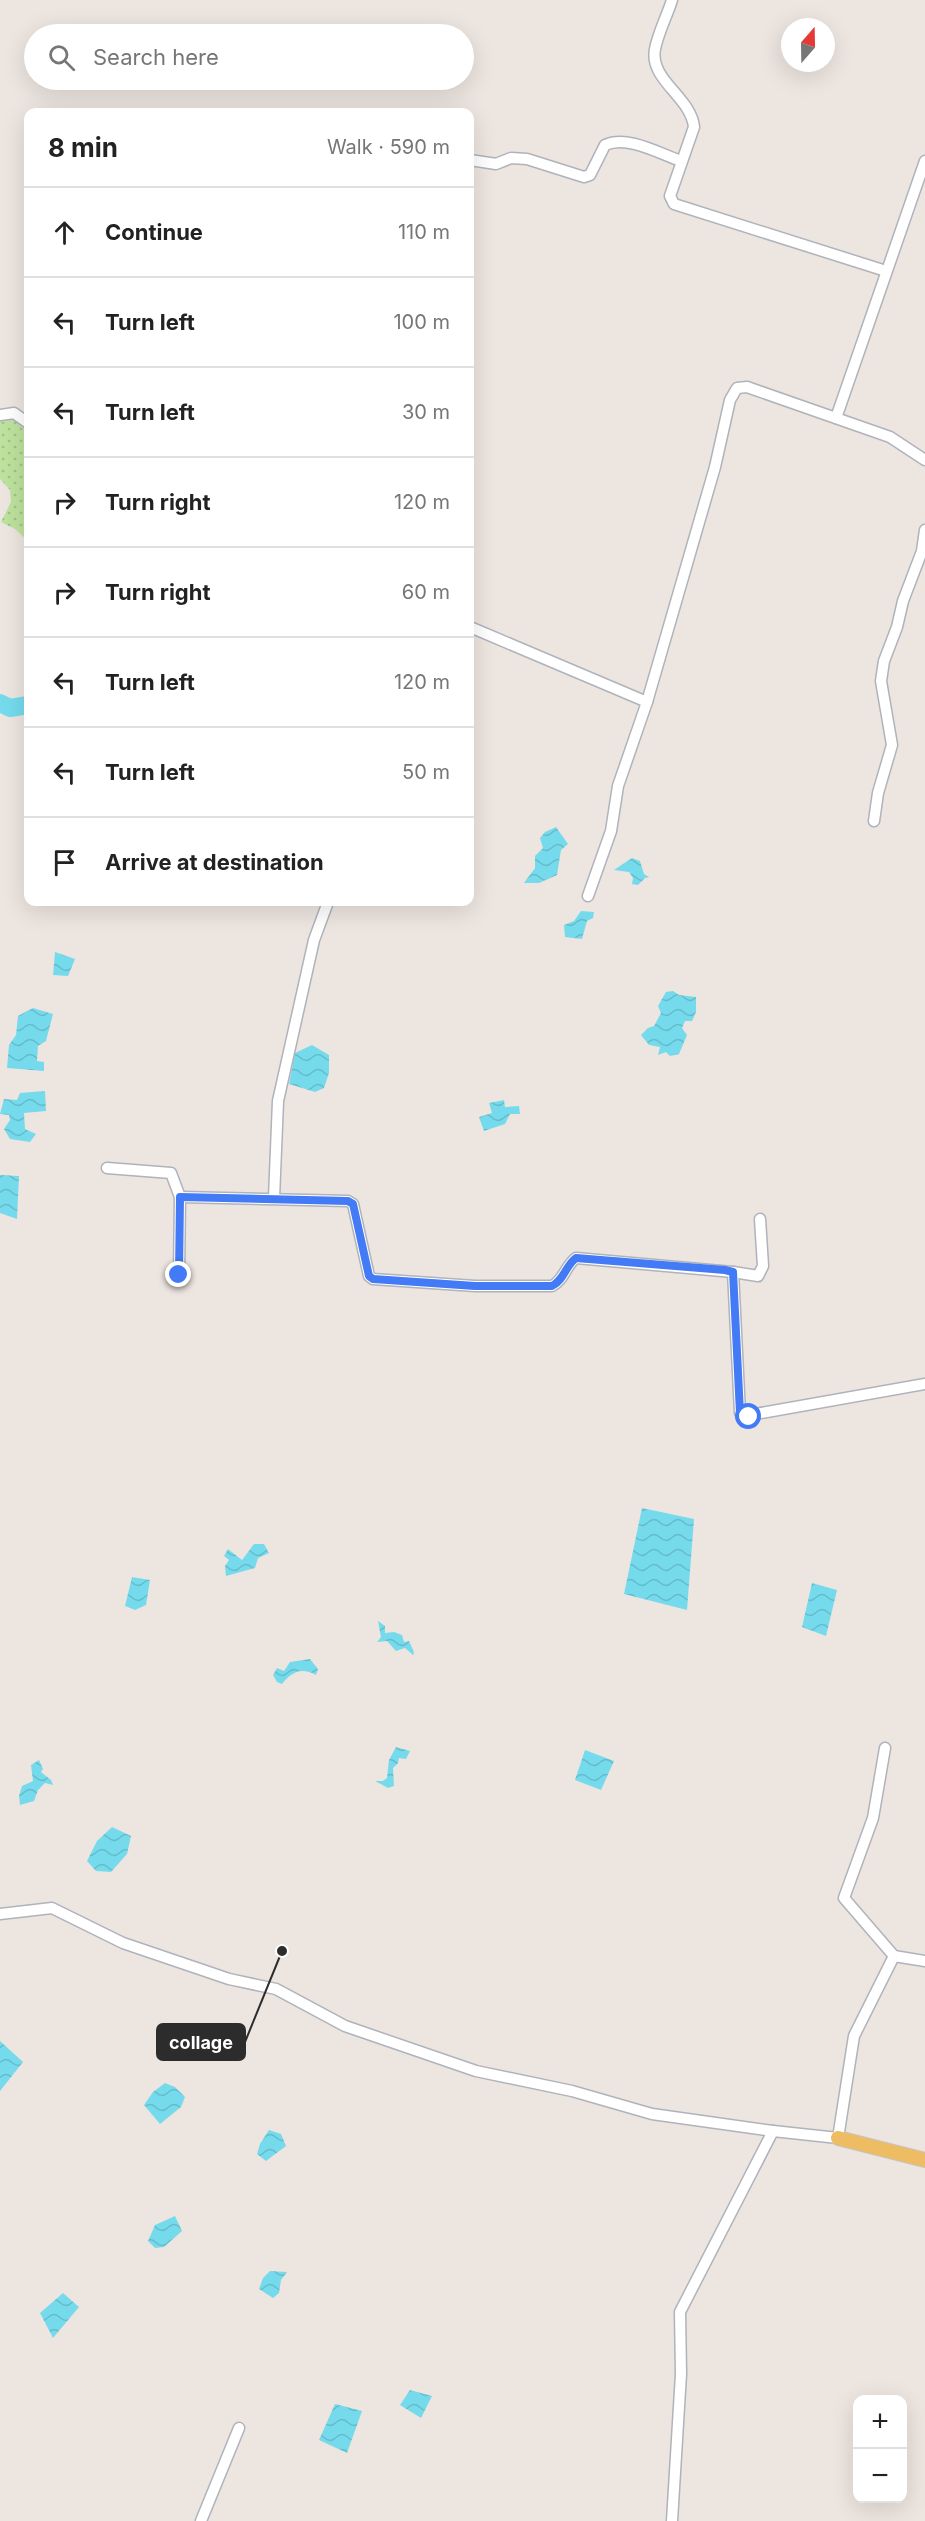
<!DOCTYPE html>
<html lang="en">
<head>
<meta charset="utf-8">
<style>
	body { margin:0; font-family:Inter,sans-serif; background:#f2f2f2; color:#222 }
	.controls { position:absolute; right:18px; bottom:18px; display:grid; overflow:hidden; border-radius:12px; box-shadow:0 6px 24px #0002 }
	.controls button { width:54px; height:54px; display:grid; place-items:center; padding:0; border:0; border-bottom:2px solid #e0e0e0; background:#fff; color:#222; font:30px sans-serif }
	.compass { position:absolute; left:781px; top:18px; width:54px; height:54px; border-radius:50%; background:#fff; box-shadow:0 6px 24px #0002; rotate:20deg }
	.stop { position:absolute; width:18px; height:18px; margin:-14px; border:4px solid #437af6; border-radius:50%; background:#fff }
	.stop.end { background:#437af6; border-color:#fff; box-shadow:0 2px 6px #0008 }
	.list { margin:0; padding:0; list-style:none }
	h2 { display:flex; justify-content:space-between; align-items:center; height:78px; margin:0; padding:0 24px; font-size:26px }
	h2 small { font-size:20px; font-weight:400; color:#767676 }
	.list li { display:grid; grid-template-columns:39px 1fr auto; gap:18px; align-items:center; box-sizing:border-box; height:90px; padding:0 24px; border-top:2px solid #e0e0e0 }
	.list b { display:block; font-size:22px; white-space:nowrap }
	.list em { font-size:20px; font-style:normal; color:#767676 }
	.icon { flex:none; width:33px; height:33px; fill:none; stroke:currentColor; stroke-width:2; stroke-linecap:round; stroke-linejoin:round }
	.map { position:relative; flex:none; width:925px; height:2521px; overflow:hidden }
	.search { position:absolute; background:#fff; box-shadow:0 6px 24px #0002; left:24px; top:24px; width:450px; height:66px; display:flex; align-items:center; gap:15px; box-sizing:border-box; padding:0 21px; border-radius:33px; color:#767676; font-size:22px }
	.panel { position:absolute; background:#fff; box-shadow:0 6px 24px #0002; left:24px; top:108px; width:450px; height:798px; border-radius:12px }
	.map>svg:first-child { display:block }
	.grass { fill:url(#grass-dots) }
	.water { fill:url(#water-waves) }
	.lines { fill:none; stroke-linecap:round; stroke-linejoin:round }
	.river { stroke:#75dbec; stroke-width:18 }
	.minor-casing { stroke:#afb3bc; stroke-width:13 }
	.major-casing { stroke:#c4c4c4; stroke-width:16 }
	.minor { stroke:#fff; stroke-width:10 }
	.major { stroke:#eebd63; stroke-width:14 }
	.route { stroke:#437af6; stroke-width:8 }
	.leader { fill:none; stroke:#2c2c2c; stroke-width:2 }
	.callout-dot { fill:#2c2c2c; stroke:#fff; stroke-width:2 }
	.callout { fill:#2c2c2c; stroke:#2c2c2c; stroke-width:2 }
	.callout-label { font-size:18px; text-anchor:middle; font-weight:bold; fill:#fff }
</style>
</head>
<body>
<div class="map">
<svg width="925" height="2521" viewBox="0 0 925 2521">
	<defs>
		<pattern id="grass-dots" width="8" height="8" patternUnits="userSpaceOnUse" patternTransform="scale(1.5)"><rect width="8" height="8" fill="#bde29d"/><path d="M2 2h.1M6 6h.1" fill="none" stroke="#a3c287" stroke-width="1.8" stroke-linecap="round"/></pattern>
		<pattern id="water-waves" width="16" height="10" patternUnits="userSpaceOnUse" patternTransform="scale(1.5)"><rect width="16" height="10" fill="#75dbec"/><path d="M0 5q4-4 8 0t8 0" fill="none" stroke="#65bccb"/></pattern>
	</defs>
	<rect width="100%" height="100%" fill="#ede5df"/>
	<path class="grass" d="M0,417H11L28,428V541L15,529L1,522L11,502L10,490L0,479Z"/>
	<g class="water">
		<path d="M556,827L568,844L561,850L557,875L539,883H524L535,868V856L543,848L540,838L545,832Z"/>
		<path d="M632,858L640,861L644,874L649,877L645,878L638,885L632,884L633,878L629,872L614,870Z"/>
		<path d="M581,911L594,912L593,918L587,921L582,939L565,937L564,925L574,921Z"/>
		<path d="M55,952L75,959L68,976L53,975Z"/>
		<path d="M673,991L679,995L696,997V1012L692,1021H685L682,1028L687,1035L679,1054L670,1056L666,1052L658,1055L660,1047L649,1045L641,1035L648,1028L654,1026L661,1013L658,1006L666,992Z"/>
		<path d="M33,1008L53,1014L46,1041L38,1046L37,1061L44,1062V1071L7,1068L9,1045L16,1035L18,1016Z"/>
		<path d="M312,1045L329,1055V1073L324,1088L315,1092L289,1084L295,1053Z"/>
		<path d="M45,1091L46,1111L24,1113L25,1129L36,1134L30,1142L10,1139L4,1129L10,1120L9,1115L0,1114L4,1099L17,1100L20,1093Z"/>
		<path d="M504,1100L505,1107L519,1106L520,1114H510L505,1124L484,1131L479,1117L492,1113L489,1103Z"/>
		<path d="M0,1175L19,1176L17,1219L0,1213Z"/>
		<path d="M642,1508L694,1519L687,1610L624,1594Z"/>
		<path d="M254,1544H264L269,1553L258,1558L255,1568L226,1576L225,1566L229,1560L224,1556L228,1549L242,1560Z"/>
		<path d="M132,1577L150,1580L146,1605L135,1610L125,1606Z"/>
		<path d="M812,1583L837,1590L826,1636L802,1627Z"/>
		<path d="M378,1621L385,1626V1633L394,1632L402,1635L404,1642L409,1641L414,1652L413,1655L405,1648L396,1651L387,1641L377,1642L381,1637Z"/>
		<path d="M310,1659L318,1669L316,1675C302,1667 292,1671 282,1684L277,1682L273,1675L277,1668L284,1671L290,1662Z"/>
		<path d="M396,1747L410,1751L406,1759L399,1758L398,1763L393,1768L394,1786L388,1788L375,1781H383L387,1778L389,1760Z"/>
		<path d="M585,1750L614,1761L601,1790L575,1780Z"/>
		<path d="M39,1760L43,1769L41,1772L51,1780L53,1785L45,1783L38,1790L34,1801L20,1805L19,1796L22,1786L33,1781L31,1765Z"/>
		<path d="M112,1827L131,1836L127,1854L111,1872L96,1871L87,1861L97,1841Z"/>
		<path d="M0,2041L23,2062L0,2091Z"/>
		<path d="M165,2083L175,2087L185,2097L181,2107L160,2124L144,2105L153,2092Z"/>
		<path d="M269,2130L281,2134L286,2146L266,2161L257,2154L260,2144Z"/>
		<path d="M175,2216L182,2231L164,2247L155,2248L148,2241L155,2225Z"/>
		<path d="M270,2271L287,2272L281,2280L279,2293L273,2298L259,2289L263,2278Z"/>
		<path d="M63,2293L79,2307L53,2338L40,2313Z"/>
		<path d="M410,2390L432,2396L421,2418L400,2405Z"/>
		<path d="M335,2404L362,2411L347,2453L319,2440Z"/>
	</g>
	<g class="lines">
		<path class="river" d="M0,703L10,708L28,705"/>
		<defs>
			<g id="minor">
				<path d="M672,0C667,16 658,33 655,49C649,80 691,97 694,127L670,196L674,204L886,271"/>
				<path d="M470,160L496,164L511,158L527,159L584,177L590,175L605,145C628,135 658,153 681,161"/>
				<path d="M0,415L14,413L28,423"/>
				<path d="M836,418L925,161"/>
				<path d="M470,627L647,702L618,786L611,831L588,896"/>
				<path d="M647,702L715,467L730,400L737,388L747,387L890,437L925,460"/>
				<path d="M874,821L878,793L892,745L881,681L884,661L897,627L903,601L922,551L925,530"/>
				<path d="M107,1168L171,1173L180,1197L179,1275"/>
				<path d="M180,1197L348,1201L353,1204L369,1276L373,1279L475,1286H552C564,1280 566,1265 576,1258L733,1272L740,1413L744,1416L925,1384"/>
				<path d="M274,1198L278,1101L314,940L328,902"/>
				<path d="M733,1272L758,1276L763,1266L760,1219"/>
				<path d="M0,1914L52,1908L123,1943L229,1979L276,1989L345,2026L476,2071L572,2091L652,2114L773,2131"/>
				<path d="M894,1956L925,1961"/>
				<path d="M201,2521L239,2428"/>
				<path d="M672,2521L681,2374L680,2312L773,2131L838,2138L854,2036L894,1956L844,1898L873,1818L885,1748"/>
			</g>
			<path id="major" d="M838,2138L925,2160"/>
		</defs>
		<use href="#minor" class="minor-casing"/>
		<use href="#major" class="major-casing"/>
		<use href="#minor" class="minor"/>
		<use href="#major" class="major"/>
	</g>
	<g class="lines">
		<path class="route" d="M179,1275L180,1197L348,1201L353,1204L369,1276L373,1279L475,1286H552C564,1280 566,1265 576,1258L725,1270L733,1272L740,1413L749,1417"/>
	</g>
	<path class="leader" d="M282 1951L245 2042"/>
	<circle class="callout-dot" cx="282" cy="1951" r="6"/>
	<rect class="callout" x="157" y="2024" width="88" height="36" rx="6"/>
	<g class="callout-label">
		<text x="201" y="2049">collage</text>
	</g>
</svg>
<div class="controls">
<button>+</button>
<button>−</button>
</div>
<svg class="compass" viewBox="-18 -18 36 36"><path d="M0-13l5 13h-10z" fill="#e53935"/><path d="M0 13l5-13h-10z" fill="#767676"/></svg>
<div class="stop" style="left:749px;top:1417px"></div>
<div class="stop end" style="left:179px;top:1275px"></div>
<div class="search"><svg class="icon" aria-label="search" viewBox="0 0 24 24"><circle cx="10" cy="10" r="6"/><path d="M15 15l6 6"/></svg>Search here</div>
<section class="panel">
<h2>8 min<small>Walk · 590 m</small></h2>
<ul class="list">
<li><svg class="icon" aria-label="ahead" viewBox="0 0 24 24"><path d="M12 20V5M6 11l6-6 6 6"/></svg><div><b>Continue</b></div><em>110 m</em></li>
<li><svg class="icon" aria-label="left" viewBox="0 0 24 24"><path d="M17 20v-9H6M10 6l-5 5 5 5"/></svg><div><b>Turn left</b></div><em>100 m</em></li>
<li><svg class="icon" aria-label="left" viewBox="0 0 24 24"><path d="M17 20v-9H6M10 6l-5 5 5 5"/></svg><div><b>Turn left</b></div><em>30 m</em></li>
<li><svg class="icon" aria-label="right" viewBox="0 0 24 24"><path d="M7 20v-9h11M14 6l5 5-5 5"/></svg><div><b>Turn right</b></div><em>120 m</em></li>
<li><svg class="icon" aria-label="right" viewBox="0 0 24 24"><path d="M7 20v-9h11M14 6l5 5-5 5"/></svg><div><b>Turn right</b></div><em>60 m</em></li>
<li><svg class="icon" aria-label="left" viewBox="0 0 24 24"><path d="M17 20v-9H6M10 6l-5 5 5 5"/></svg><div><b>Turn left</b></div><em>120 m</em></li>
<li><svg class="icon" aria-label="left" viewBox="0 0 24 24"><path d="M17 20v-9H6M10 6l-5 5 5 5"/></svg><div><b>Turn left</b></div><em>50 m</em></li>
<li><svg class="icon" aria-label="arrive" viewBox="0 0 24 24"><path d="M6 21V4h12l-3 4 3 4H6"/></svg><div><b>Arrive at destination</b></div></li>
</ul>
</section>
</div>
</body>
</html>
